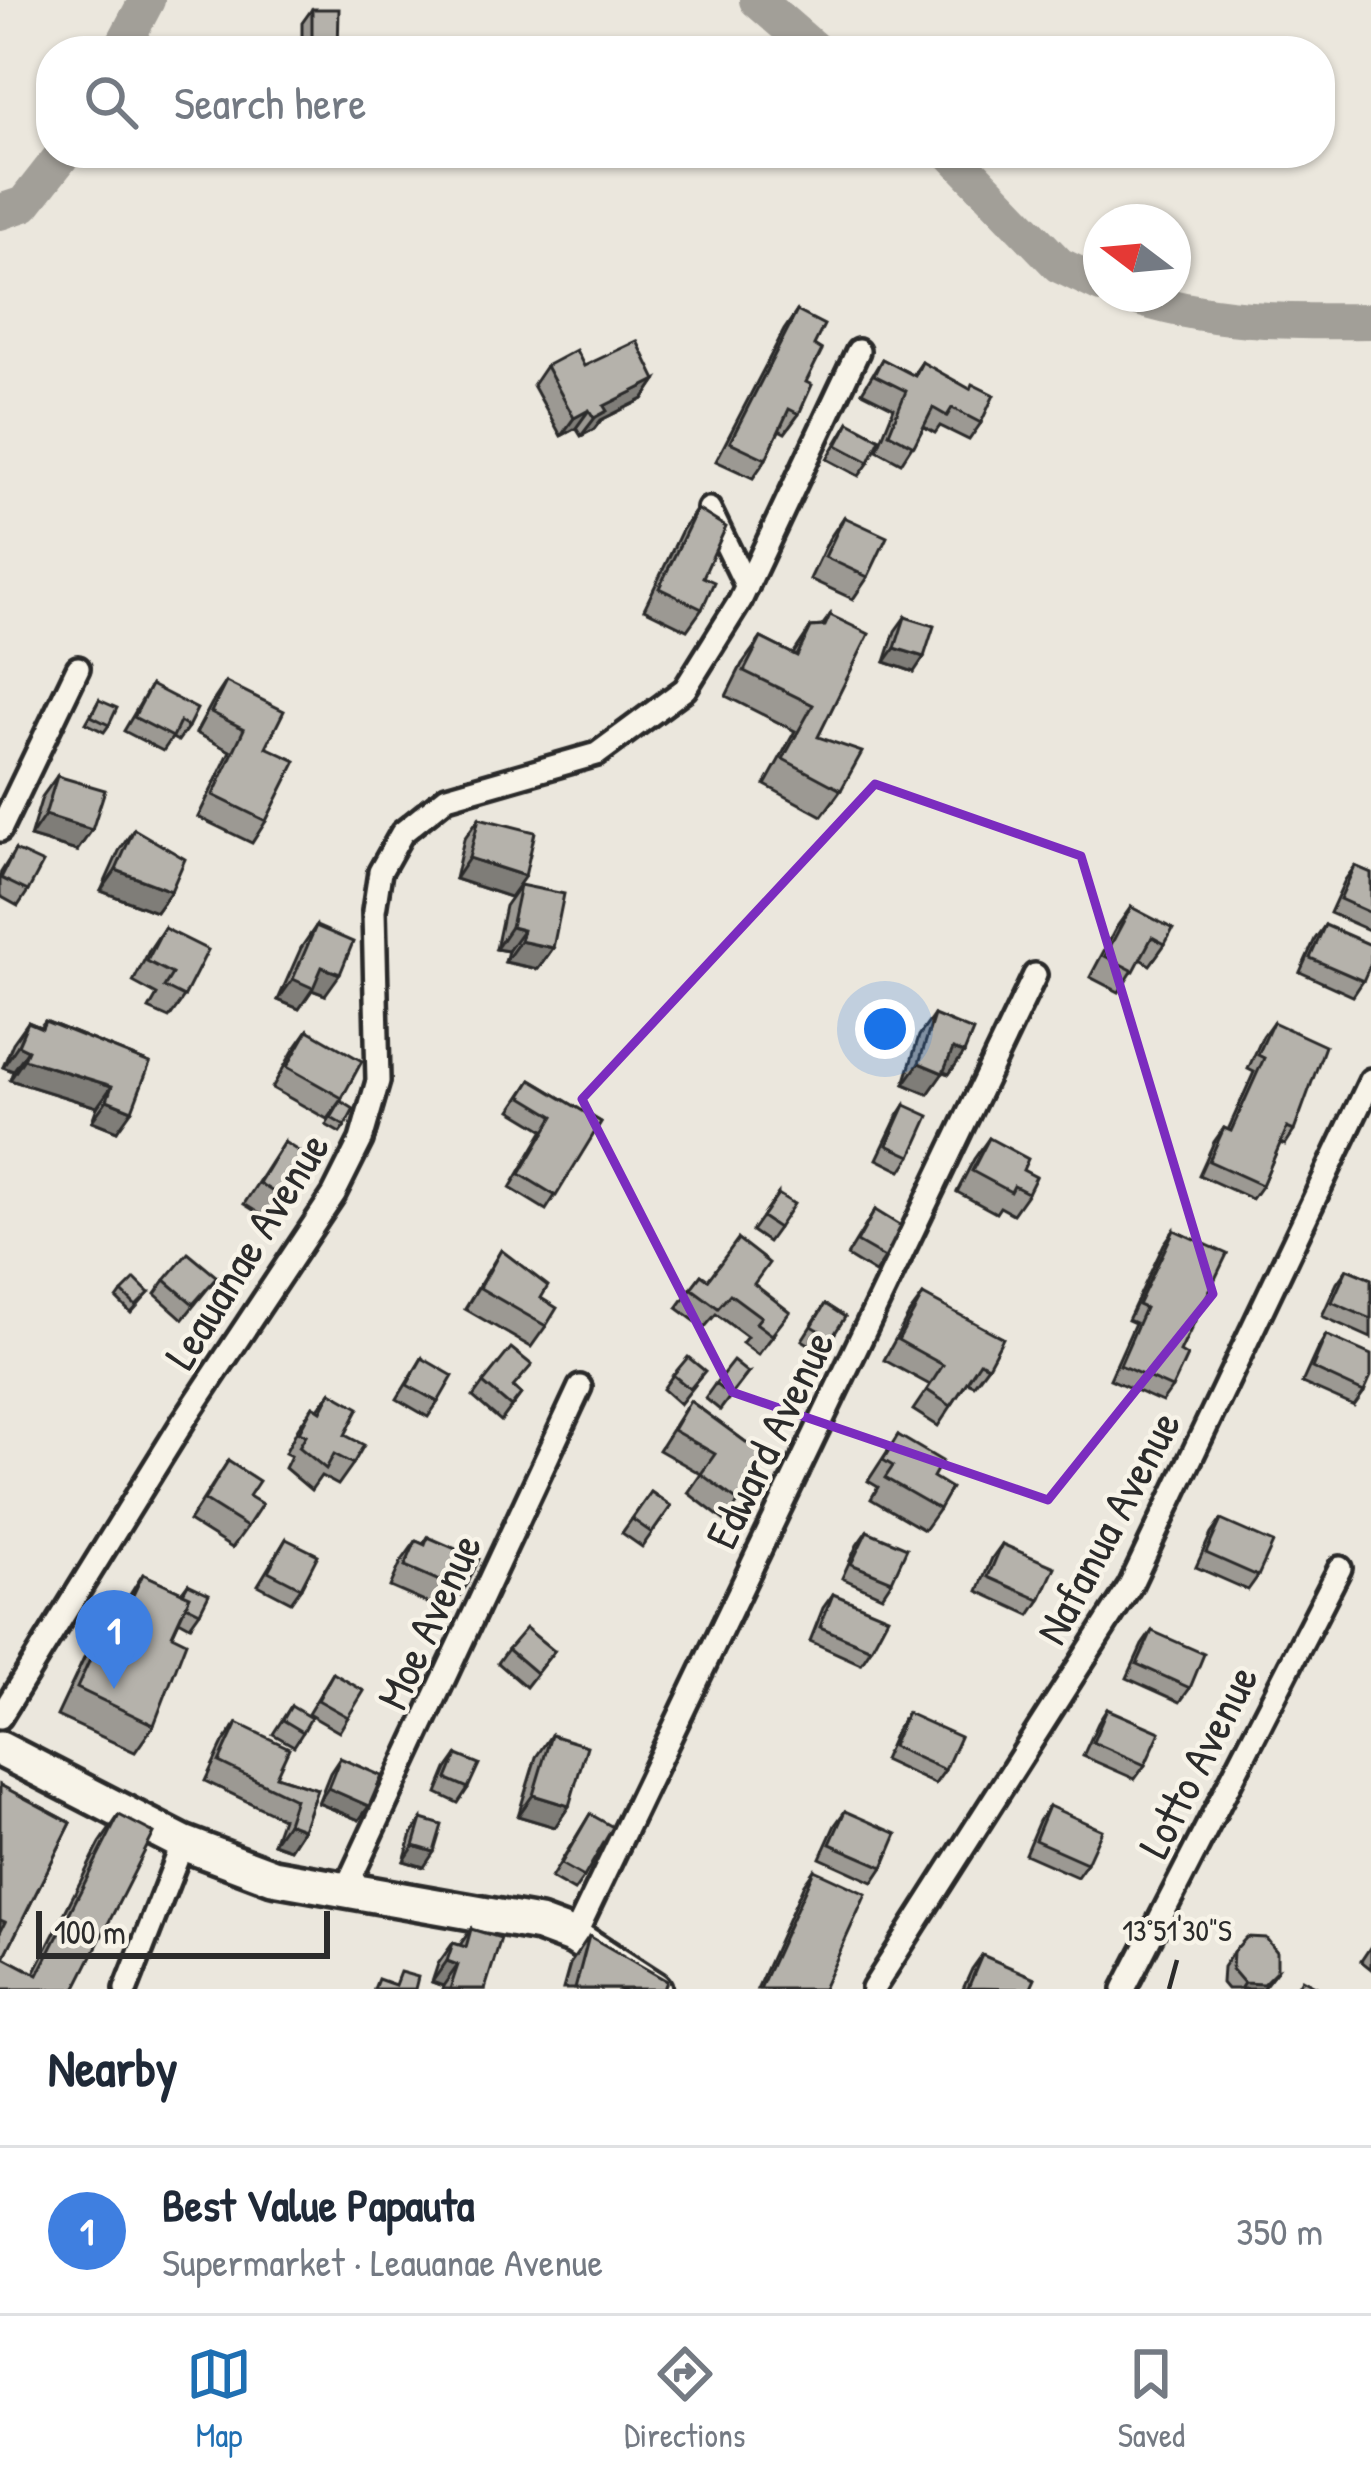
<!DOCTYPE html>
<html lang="en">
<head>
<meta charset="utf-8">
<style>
	body { margin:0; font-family:"Patrick Hand",sans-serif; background:#f6f6f7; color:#1f2937 }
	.compass { position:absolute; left:1083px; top:204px; width:108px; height:108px; border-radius:50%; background:#fff; box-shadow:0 3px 9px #0004; rotate:286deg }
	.scale { position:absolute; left:36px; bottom:30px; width:294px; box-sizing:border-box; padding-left:12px; border:6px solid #2b2b2b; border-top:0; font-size:33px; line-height:42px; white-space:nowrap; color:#2b2b2b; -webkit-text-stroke:9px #f7f3e8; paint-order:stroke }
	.you { position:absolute; left:885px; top:1029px; width:42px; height:42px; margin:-30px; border:9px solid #fff; border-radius:50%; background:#1a73e8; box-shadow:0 0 0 18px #1a73e833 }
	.badge { display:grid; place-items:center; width:78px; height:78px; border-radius:50%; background:#1f6fb2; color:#fff; font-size:39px; font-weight:700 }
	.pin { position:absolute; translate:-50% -99px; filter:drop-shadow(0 3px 6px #0008) }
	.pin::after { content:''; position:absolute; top:63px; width:42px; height:36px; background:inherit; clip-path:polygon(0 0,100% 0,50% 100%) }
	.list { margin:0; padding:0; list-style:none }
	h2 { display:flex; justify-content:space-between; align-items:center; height:156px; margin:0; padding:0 48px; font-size:51px }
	h2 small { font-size:39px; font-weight:400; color:#747a83 }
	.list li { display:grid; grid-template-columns:78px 1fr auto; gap:36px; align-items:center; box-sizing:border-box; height:168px; padding:0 48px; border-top:3px solid #e0e1e3 }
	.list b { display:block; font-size:45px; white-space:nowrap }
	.list p { margin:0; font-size:39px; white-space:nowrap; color:#747a83 }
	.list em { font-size:39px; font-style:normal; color:#747a83 }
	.icon { flex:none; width:66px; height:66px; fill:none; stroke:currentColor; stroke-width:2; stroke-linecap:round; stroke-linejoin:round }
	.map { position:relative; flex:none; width:1371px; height:1989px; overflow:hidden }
	.search { position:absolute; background:#fff; box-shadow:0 3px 9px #0004; left:36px; right:36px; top:36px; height:132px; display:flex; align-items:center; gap:30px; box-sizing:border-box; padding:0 42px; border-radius:48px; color:#747a83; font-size:45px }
	.sheet { height:324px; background:#fff }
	nav { display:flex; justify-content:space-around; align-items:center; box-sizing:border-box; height:168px; border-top:3px solid #e0e1e3; background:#fff; font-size:33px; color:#747a83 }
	nav a { display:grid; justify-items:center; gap:6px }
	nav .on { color:#1f6fb2 }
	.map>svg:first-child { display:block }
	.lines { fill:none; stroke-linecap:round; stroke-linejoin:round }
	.river { stroke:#a29f98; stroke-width:36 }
	.minor-casing { stroke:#2b2b2b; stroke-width:30 }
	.primary-casing { stroke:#2b2b2b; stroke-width:42 }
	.minor { stroke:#f7f3e8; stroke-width:21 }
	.primary { stroke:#f7f3e8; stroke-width:33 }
	.wall { fill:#9c9993; stroke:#2b2b2b; stroke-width:3 }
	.shaded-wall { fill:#7f7d78; stroke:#2b2b2b; stroke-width:3 }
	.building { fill:#b5b2ab; stroke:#2b2b2b; stroke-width:3 }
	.marked { fill:none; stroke:#7b2cbf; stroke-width:9; stroke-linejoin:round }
	.ticks { fill:none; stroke:#2b2b2b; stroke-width:4.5 }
	.labels { text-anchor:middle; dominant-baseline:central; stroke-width:9; stroke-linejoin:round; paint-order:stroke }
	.street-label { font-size:45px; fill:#2b2b2b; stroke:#f7f3e8 }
	.ticks-label { font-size:30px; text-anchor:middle; fill:#2b2b2b; stroke:#f7f3e8; stroke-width:9; stroke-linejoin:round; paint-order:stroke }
</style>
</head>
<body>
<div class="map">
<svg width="1371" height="1989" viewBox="0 0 1371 1989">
	<rect width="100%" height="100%" fill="#ebe7dd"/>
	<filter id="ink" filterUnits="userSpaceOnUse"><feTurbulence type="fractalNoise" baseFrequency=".00833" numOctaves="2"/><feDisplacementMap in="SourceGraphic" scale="24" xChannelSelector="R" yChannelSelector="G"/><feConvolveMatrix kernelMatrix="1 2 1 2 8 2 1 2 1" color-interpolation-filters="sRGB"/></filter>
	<g filter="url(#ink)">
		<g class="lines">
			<g class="river">
				<path d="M757,0L816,51"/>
				<path d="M120,51L147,0"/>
				<path d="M951,153L1059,265L1101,285"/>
				<path d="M0,212L24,204L64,153"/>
				<path d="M1126,294C1209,323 1285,322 1371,321"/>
			</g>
			<defs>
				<g id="minor">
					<path d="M709,509L747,587"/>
					<path d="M0,830L78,668"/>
					<path d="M0,1717L184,1420L334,1194L361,1140L378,1081L374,911L380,872L402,833L447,797L597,754L685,689L740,601L858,351"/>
					<path d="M346,1888L580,1387"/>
					<path d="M574,1937L1035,975"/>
					<path d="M126,1989L183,1843"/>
					<path d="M873,1989L1130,1586L1371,1080"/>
					<path d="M1124,1989L1340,1568"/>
				</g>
				<path id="primary" d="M0,1749L183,1843L273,1877L539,1924L574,1937L654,1989"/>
			</defs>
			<use href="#minor" class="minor-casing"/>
			<use href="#primary" class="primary-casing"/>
			<use href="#minor" class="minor"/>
			<use href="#primary" class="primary"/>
		</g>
		<g class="wall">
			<path d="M312,9L338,51H302V23Z"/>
			<path d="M797,311L814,345L799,414L785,433L779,430L766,459L753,478L716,461L784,330Z"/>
			<path d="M882,359L913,375L922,362L981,423L969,440L940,426L935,433L924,427L901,463L877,450L894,408L862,392Z"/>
			<path d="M546,366H584L656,380L643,399L601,420L594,429L581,436L576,428L561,436L533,385Z"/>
			<path d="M849,422L869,462L859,476L827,459Z"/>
			<path d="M697,509L702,609L687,630L644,609L682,530Z"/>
			<path d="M844,517L868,577L853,599L810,579L829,539Z"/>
			<path d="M830,615L818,737L841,790L822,816L765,785L795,731L726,696L742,664L761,638L793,654L811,627L822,626Z"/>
			<path d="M905,617L914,672L885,662L895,631Z"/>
			<path d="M226,682L266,747V821L252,843L198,817L230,751L196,733L212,703Z"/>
			<path d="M151,685L188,727L178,741L172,738L163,751L124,731Z"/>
			<path d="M99,700L109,725L104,732L86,723Z"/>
			<path d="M57,776L77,851L30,837L42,797Z"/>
			<path d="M479,818L510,897L455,879L464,839Z"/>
			<path d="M134,829L171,891L156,912L101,891L119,851Z"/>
			<path d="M15,850L28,891L18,906L0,896V874Z"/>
			<path d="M1355,866L1371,873V931L1330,913L1345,880Z"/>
			<path d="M520,885L553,948L538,969L505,962L508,951L496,949L505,906Z"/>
			<path d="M1131,907L1165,944L1150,965L1140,959L1119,992L1090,977L1116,928Z"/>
			<path d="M1325,925L1363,981L1353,996L1300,972L1315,939Z"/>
			<path d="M316,926L325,995L312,990L299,1009L278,1000L301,948Z"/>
			<path d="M164,928L184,997L169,1018L149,1009L157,995L133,982L150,949Z"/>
			<path d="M934,1015L964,1053L949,1074L943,1072L928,1094L904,1084L919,1036Z"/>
			<path d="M45,1021L150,1063L117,1131L92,1121L97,1107L10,1080L13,1071L3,1067L13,1043L28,1022L40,1027Z"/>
			<path d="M1273,1022L1294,1131L1285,1145L1280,1143L1262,1185L1252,1199L1199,1175L1214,1142L1224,1128L1228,1130L1254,1072L1248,1069L1263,1036Z"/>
			<path d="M308,1030L342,1098L327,1119L272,1088L293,1051Z"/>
			<path d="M531,1080L601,1122L546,1210L510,1188L544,1130L511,1110Z"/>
			<path d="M341,1101L345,1126L340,1133L326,1125Z"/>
			<path d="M905,1105L911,1156L901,1171L877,1159L896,1119Z"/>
			<path d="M989,1138L1023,1170L1028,1193L1013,1214L1000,1207L996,1213L957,1192L974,1159Z"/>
			<path d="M284,1142L289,1202L274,1223L244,1204Z"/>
			<path d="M778,1194V1228L768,1242L752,1231Z"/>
			<path d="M875,1210L885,1258L875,1273L847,1256Z"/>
			<path d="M1174,1230L1180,1352L1172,1388L1162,1402L1110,1379L1135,1323L1128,1320L1164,1244Z"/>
			<path d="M501,1250L541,1298L546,1326L531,1347L465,1309Z"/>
			<path d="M1347,1269L1371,1279V1338L1322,1316L1337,1283Z"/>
			<path d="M701,1275L708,1280L754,1284L776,1332L758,1355L742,1343L747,1337L716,1314L704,1328L677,1308Z"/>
			<path d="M217,1277L183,1319L155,1294L165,1280Z"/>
			<path d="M122,1292L149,1293L131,1313L117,1299Z"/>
			<path d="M923,1295L988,1366L974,1385L967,1382L938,1426L913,1410L930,1385L884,1360L909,1314Z"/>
			<path d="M825,1304L845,1317L822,1352L802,1340Z"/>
			<path d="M1326,1335L1364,1392L1354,1406L1302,1383L1317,1350Z"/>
			<path d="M422,1358L438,1402L428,1417L397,1399Z"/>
			<path d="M748,1373L720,1410L705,1398L715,1384Z"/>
			<path d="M673,1375L695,1385L680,1404L663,1389Z"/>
			<path d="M483,1383L515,1388L521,1394L501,1421L473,1397Z"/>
			<path d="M331,1392L353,1464L338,1485L321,1476L311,1490L285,1468L291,1456L285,1453L298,1428L313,1406L318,1409Z"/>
			<path d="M690,1401L769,1459L725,1521L688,1493L701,1474L659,1450Z"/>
			<path d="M898,1435L933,1477L939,1509L924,1530L871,1499L878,1487L868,1481Z"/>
			<path d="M228,1461L249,1496L247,1527L232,1548L189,1521Z"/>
			<path d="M651,1492L671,1506L642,1547L622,1533Z"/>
			<path d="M1221,1520L1258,1576L1248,1590L1196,1567L1211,1534Z"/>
			<path d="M867,1531L892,1581L882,1596L842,1578L857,1545Z"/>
			<path d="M428,1537L468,1583L454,1604L442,1599L436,1607L390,1587L401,1562L416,1541L423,1544Z"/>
			<path d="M286,1539L301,1588L291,1602L258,1585Z"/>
			<path d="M1002,1544L1040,1600L1030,1615L978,1591L992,1558Z"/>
			<path d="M143,1574L182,1592L188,1584L200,1612L190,1626L179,1620L172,1635L154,1725L135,1752L57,1716L94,1637L113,1609L119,1612Z"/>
			<path d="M833,1594L871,1649L861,1664L810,1641L823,1608Z"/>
			<path d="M1152,1631L1190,1688L1180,1702L1127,1678L1142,1645Z"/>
			<path d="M508,1649L554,1651L526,1687L498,1663Z"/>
			<path d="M333,1673L348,1717L339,1732L308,1714Z"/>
			<path d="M291,1706L303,1732L294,1746L273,1734Z"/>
			<path d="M1107,1709L1145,1765L1135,1779L1083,1756L1098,1723Z"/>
			<path d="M907,1713L945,1770L935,1784L883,1760L897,1728Z"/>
			<path d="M237,1723L276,1776L317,1789L303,1829L290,1849L273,1843L282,1818L205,1781L223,1743Z"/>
			<path d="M551,1735L569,1806L555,1827L518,1816L536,1757Z"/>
			<path d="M457,1755L468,1788L458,1803L437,1793L447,1769Z"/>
			<path d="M340,1758L369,1806L359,1820L318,1803L330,1773Z"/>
			<path d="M0,1785L71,1823L4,1957L34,1973L100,1843L119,1815L75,1989H0Z"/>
			<path d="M1049,1806L1087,1863L1077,1877L1025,1854L1039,1821Z"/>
			<path d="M845,1811L883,1867L873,1882L820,1858L835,1825Z"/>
			<path d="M590,1814L584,1877L574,1891L551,1878Z"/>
			<path d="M422,1819L424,1867L404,1861L412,1834Z"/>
			<path d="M814,1870L823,1989H757L804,1884Z"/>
			<path d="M471,1929L485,1989H442L443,1986L432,1982L438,1964L453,1943L460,1945Z"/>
			<path d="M589,1936L664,1989H563L570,1964Z"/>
			<path d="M1371,1946V1969L1361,1961Z"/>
			<path d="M1233,1952L1277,1970L1262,1989H1227L1222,1983L1223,1967Z"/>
			<path d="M982,1955L1030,1989H963L972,1969Z"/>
		</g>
		<g class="shaded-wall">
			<path d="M656,380L643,399L601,420L594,429L581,436L604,406Z"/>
			<path d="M589,410L576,428L561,436L574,418Z"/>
			<path d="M895,648L924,657L914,672L885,662Z"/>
			<path d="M45,815L92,830L77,851L30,837Z"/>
			<path d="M469,858L525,876L510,897L455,879Z"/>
			<path d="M116,870L171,891L156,912L101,891Z"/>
			<path d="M511,927L523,930L508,951L496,949Z"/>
			<path d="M520,941L553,948L538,969L505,962Z"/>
			<path d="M322,967L340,974L325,995L312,990L299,1009L278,1000L293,979Z"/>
			<path d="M18,1045L28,1050L13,1071L3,1067Z"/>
			<path d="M953,1049L964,1053L949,1074L938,1070Z"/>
			<path d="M24,1059L112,1086L97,1107L10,1080Z"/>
			<path d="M919,1063L943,1073L928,1094L904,1084Z"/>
			<path d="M107,1100L132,1110L117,1131L92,1121Z"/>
			<path d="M328,1788L369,1806L359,1820L318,1803Z"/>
			<path d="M533,1795L569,1806L555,1827L518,1816Z"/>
			<path d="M287,1823L303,1829L290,1849L273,1843Z"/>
			<path d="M414,1846L434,1852L424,1867L404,1861Z"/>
			<path d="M447,1961L458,1965L443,1986L432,1982Z"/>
			<path d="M1277,1970L1262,1989H1240L1244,1983Z"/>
		</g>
		<g class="building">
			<path d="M312,9H339L338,51H312Z"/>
			<path d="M797,311L824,325L814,345L822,350L806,382L812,385L799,414L789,409L766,459L730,442Z"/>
			<path d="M637,341L656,380L604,406L607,411L594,418L589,410L574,418L546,366L576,350L584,366Z"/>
			<path d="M882,359L915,376L922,362L970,389L972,384L994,395L981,423L952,408L947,416L933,408L914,446L889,433L906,391L874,375Z"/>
			<path d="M849,422L880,439L869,462L837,445Z"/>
			<path d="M697,509L726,527L703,577L714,582L702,609L659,588Z"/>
			<path d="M844,517L887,537L868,577L825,557Z"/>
			<path d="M830,615L869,634L818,737L862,752L841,790L783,759L813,705L744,671L761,638L797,656L811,627L825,626Z"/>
			<path d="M905,617L934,626L924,657L895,648Z"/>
			<path d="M226,682L284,711L266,747L296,761L266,821L213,795L244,729L211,712Z"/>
			<path d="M151,685L197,709L188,727L180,722L173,737L134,717Z"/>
			<path d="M99,700L117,708L109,725L91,716Z"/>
			<path d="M57,776L105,790L92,830L45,815Z"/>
			<path d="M479,818L535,832L525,876L469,858Z"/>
			<path d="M134,829L185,859L171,891L116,870Z"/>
			<path d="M15,850L43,863L28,891L1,878Z"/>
			<path d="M1355,866L1371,873V913L1340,899Z"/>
			<path d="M520,885L564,894L553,948L520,941L523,930L511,927Z"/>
			<path d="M1131,907L1173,929L1165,944L1152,937L1134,971L1105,956Z"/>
			<path d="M1325,925L1371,945V963L1363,981L1310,958Z"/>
			<path d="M316,926L353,942L340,974L322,967L313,988L293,979Z"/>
			<path d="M164,928L208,950L184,997L164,987L172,974L147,961Z"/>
			<path d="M934,1015L973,1031L964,1053L953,1049L943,1073L919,1063Z"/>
			<path d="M45,1021L150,1063L132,1110L107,1100L112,1086L24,1059L28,1050L18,1045L28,1022L42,1028Z"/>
			<path d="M1273,1022L1325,1046L1294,1131L1287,1128L1262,1185L1209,1161L1224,1128L1231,1131L1264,1058L1258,1055Z"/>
			<path d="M308,1030L362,1061L342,1098L287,1067Z"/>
			<path d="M531,1080L601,1122L556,1196L520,1174L554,1116L521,1096Z"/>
			<path d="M341,1101L354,1109L345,1126L331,1118Z"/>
			<path d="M905,1105L929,1116L911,1156L887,1145Z"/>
			<path d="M989,1138L1028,1159L1023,1170L1036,1177L1028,1193L1014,1186L1011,1192L972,1171Z"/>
			<path d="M284,1142L314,1161L289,1202L259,1183Z"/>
			<path d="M778,1194L794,1204L778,1228L762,1217Z"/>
			<path d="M875,1210L901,1226L885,1258L857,1242Z"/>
			<path d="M1174,1230L1227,1254L1180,1352L1187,1356L1172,1388L1120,1365L1145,1308L1138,1305Z"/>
			<path d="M738,1239L769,1263L754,1284L790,1312L772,1335L756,1323L761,1317L730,1294L718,1308L691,1288L701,1275L708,1280Z"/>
			<path d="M501,1250L548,1286L541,1298L557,1308L546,1326L480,1288Z"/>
			<path d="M188,1253L217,1277L193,1304L165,1280Z"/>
			<path d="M1347,1269L1371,1279V1319L1332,1302Z"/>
			<path d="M135,1279L149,1293L136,1306L122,1292Z"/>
			<path d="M923,1295L1003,1338L988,1366L980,1362L951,1406L927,1390L943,1365L898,1340Z"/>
			<path d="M825,1304L845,1317L832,1338L812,1326Z"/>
			<path d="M1326,1335L1371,1355V1376L1364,1392L1312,1368Z"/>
			<path d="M511,1348L532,1365L513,1387L521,1394L511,1407L483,1383Z"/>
			<path d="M688,1357L705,1371L690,1389L673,1375Z"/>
			<path d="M422,1358L453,1376L438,1402L407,1385Z"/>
			<path d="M733,1361L748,1373L730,1396L715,1384Z"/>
			<path d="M331,1392L359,1408L345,1435L364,1445L353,1464L334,1454L326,1469L299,1447L306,1435L299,1432L313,1406L321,1411Z"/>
			<path d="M690,1401L769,1459L738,1501L701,1474L715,1454L673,1430Z"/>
			<path d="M898,1435L942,1461L933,1477L951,1488L939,1509L885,1478L893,1466L883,1460Z"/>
			<path d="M228,1461L259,1481L249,1496L262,1504L247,1527L204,1500Z"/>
			<path d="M651,1492L671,1506L652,1533L632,1519Z"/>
			<path d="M1221,1520L1273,1543L1258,1576L1206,1553Z"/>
			<path d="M867,1531L907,1548L892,1581L851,1564Z"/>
			<path d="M428,1537L479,1559L468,1583L456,1577L451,1586L405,1566L416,1541L425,1545Z"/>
			<path d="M286,1539L318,1555L301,1588L268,1571Z"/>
			<path d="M1002,1544L1055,1567L1040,1600L988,1577Z"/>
			<path d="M143,1574L190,1596L172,1635L186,1642L154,1725L77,1688L113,1609L124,1614Z"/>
			<path d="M188,1584L209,1594L200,1612L186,1605L190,1596L183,1593Z"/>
			<path d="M833,1594L888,1617L871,1649L820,1627Z"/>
			<path d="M526,1628L554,1651L536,1673L508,1649Z"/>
			<path d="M1152,1631L1204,1654L1190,1688L1137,1664Z"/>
			<path d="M333,1673L364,1691L348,1717L318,1700Z"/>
			<path d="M291,1706L311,1718L303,1732L283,1720Z"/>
			<path d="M1107,1709L1160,1732L1145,1765L1093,1742Z"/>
			<path d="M907,1713L960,1737L945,1770L892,1746Z"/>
			<path d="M237,1723L289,1748L276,1776L317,1789L303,1829L287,1823L295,1799L219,1762Z"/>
			<path d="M551,1735L587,1746L569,1806L533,1795Z"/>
			<path d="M457,1755L479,1764L468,1788L447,1779Z"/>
			<path d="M340,1758L382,1776L369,1806L328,1788Z"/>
			<path d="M0,1785L71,1823L4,1957L38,1975L119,1815L154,1833L75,1989H0V1932L5,1922L0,1920Z"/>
			<path d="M1049,1806L1102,1830L1087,1863L1035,1840Z"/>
			<path d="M845,1811L897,1834L883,1867L830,1844Z"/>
			<path d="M590,1814L613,1827L584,1877L561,1864Z"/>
			<path d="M422,1819L442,1825L434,1852L414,1846Z"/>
			<path d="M814,1870L866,1894L823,1989H760Z"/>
			<path d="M471,1929L501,1938L485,1989H450L458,1965L447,1961L453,1943L466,1947Z"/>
			<path d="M589,1936L667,1981L664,1989H575Z"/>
			<path d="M1247,1937L1266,1938L1277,1952V1970L1263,1984L1244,1983L1232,1969L1233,1952Z"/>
			<path d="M982,1955L1035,1978L1030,1989L968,1988Z"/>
			<path d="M400,1972L418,1977L415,1989H374L378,1979L395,1985Z"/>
			<path d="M1302,1979L1321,1989H1296Z"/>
		</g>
	</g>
	<path class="marked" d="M875,784L1081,856L1213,1294L1048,1500L732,1392L582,1099Z"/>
	<path class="ticks" d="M1169,1989L1177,1960"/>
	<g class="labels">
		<g class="street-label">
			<text transform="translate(246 1250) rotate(-58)">Leauanae Avenue</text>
			<text transform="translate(769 1439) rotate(-64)">Edward Avenue</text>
			<text transform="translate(1107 1527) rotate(-62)">Nafanua Avenue</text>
			<text transform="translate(428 1621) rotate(-65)">Moe Avenue</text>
			<text transform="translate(1197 1761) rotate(-63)">Lotto Avenue</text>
		</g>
	</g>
	<g class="ticks-label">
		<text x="1177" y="1941">13°51'30"S</text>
	</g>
</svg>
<svg class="compass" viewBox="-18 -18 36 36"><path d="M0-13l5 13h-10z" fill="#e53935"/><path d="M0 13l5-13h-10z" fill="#747a83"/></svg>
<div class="scale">100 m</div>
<div class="you"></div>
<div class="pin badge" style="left:114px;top:1689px;background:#3f7fe0">1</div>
<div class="search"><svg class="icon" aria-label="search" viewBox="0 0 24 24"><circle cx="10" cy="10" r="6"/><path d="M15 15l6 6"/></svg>Search here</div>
</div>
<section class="sheet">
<h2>Nearby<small></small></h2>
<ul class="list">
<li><span class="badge" style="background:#3f7fe0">1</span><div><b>Best Value Papauta</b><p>Supermarket · Leauanae Avenue</p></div><em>350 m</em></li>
</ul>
</section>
<nav>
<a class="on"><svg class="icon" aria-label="map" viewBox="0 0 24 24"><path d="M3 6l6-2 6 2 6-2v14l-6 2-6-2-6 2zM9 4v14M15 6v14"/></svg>Map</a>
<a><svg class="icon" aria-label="directions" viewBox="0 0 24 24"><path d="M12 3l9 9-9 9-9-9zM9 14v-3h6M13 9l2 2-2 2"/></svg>Directions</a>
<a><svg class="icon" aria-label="saved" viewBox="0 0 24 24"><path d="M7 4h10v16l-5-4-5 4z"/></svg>Saved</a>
</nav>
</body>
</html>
